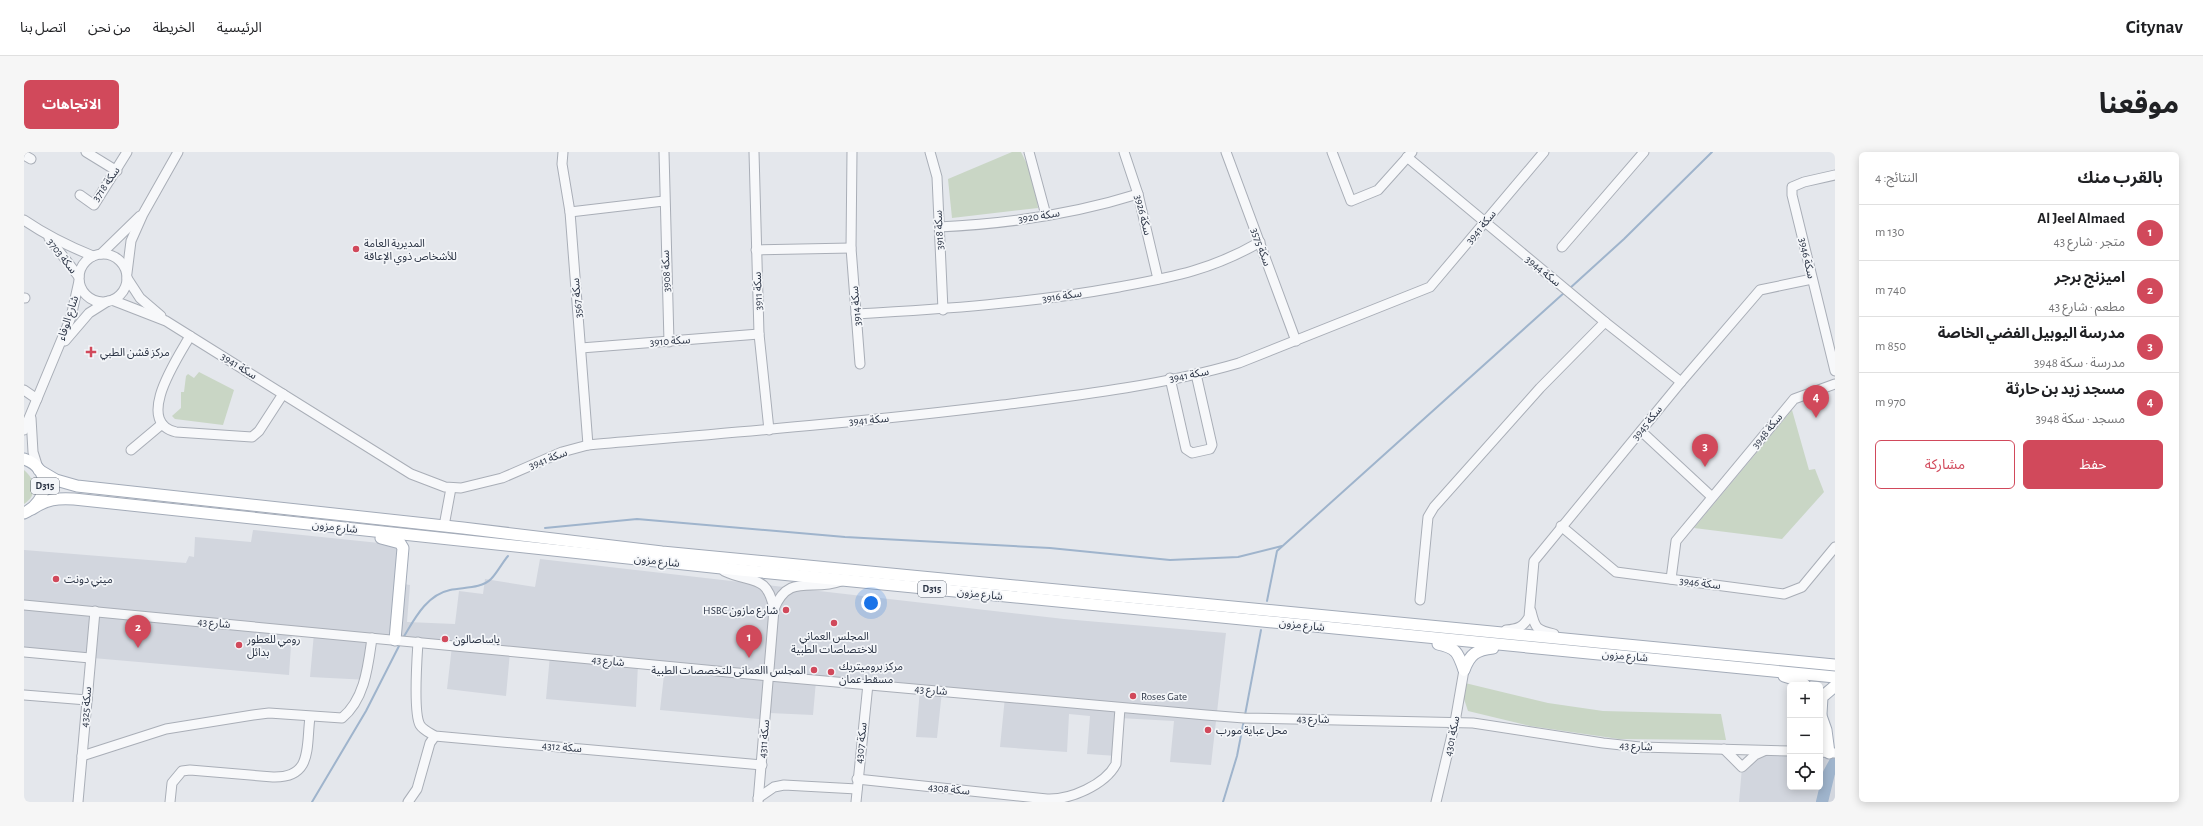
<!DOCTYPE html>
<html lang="ar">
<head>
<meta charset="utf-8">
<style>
	body { margin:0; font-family:"Alegreya Sans","Noto Sans Arabic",sans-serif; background:#f6f6f6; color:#202124; direction:rtl }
	.controls { position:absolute; right:12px; bottom:12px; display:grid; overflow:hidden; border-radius:6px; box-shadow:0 2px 10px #0003 }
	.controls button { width:36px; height:36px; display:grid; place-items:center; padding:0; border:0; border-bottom:1px solid #e0e0e0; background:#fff; color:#202124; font:20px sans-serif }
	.you { position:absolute; left:847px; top:451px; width:14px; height:14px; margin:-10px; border:3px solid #fff; border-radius:50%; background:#1a73e8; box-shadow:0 0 0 6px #1a73e833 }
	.badge { display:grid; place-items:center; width:26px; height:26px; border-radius:50%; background:#d1495b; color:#fff; font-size:13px; font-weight:700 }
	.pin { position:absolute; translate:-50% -33px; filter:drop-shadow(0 1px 2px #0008) }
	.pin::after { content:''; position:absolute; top:21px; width:14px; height:12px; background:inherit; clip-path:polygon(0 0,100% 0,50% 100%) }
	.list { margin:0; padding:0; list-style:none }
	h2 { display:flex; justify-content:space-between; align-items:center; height:52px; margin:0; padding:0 16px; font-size:17px }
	h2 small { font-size:13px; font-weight:400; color:#757577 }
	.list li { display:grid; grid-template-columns:26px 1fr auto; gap:12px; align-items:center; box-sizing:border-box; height:56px; padding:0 16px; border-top:1px solid #e0e0e0 }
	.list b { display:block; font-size:15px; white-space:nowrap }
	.list p { margin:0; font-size:13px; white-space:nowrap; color:#757577 }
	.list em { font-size:13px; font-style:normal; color:#757577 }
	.actions { display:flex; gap:8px; padding:12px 16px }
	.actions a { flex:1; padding:9px 0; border:1px solid #d1495b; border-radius:6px; text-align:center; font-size:14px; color:#d1495b }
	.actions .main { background:#d1495b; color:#fff }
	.icon { flex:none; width:22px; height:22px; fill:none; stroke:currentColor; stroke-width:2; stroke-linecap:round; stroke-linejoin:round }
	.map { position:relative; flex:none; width:1811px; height:650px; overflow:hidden; direction:ltr; border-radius:6px }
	header { display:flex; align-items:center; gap:24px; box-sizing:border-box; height:56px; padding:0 20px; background:#fff; border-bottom:1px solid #e0e0e0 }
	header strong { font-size:19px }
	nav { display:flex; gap:22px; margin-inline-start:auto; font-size:14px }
	.intro { display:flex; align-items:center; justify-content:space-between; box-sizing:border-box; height:96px; padding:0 24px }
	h1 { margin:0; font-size:28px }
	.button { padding:10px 18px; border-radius:6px; background:#d1495b; color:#fff; font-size:14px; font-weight:700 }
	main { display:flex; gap:24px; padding:0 24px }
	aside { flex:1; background:#fff; border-radius:6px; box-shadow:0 2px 10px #0003 }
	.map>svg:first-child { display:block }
	.built { fill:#d2d6de }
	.green { fill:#c9d6c5 }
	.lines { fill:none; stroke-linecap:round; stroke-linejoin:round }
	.stream { stroke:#9fb4cc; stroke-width:2 }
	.river { stroke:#9fb4cc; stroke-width:12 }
	.minor-casing { stroke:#a9aeb7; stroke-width:11 }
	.major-casing { stroke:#a3abb8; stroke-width:13 }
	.minor { stroke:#f7f8fa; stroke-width:9 }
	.major { stroke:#fff; stroke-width:11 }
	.poi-dot { fill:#d1495b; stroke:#f4f6f9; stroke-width:1.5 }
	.labels { text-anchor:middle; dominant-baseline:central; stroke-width:3.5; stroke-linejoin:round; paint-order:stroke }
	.shield { fill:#f4f6f9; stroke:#676e7b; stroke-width:1 }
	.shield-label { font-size:10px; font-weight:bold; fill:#2b3445 }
	.street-label { font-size:11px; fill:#2b3445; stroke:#f4f6f9 }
	.poi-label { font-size:11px; fill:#2b3445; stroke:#f4f6f9; text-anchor:start }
</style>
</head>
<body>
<header>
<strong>Citynav</strong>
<nav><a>الرئيسية</a><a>الخريطة</a><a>من نحن</a><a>اتصل بنا</a></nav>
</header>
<div class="intro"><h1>موقعنا</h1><a class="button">الاتجاهات</a></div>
<main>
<aside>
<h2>بالقرب منك<small>النتائج: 4</small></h2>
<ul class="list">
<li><span class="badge">1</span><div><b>Al Jeel Almaed</b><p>متجر · شارع 43</p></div><em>130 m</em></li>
<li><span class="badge">2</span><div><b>اميزنج برجر</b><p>مطعم · شارع 43</p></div><em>740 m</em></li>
<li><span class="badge">3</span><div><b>مدرسة اليوبيل الفضي الخاصة</b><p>مدرسة · سكة 3948</p></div><em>850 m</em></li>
<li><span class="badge">4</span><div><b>مسجد زيد بن حارثة</b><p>مسجد · سكة 3948</p></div><em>970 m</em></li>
</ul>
<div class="actions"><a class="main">حفظ</a><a>مشاركة</a></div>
</aside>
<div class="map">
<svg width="1811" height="650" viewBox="0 0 1811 650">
	<rect width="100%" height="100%" fill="#e4e7ec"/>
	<g class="built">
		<path d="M229,378L365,392L380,398V432L386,433L383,470L431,472L435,439L459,442L461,427L511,435L516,407L1040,467L1202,481L1187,613L1146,610L1150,569L1095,566L1093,604L1063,602L1066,564L1045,562L1043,600L976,595L981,545L918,539L913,586L892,585L896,537L792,529L789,563L745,561L746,568L636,558L641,514L614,512L612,555L522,547L526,503L486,500L482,544L423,537L428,494L348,486L345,528L286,525L290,481L268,479L265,523L0,500V398L162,411L165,404L170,405L171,385L227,390Z"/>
		<path d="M1766,599V635H1796V600L1811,601V650H1715L1718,615L1731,603Z"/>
	</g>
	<g class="green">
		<path d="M988,0H997L1010,26L1014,56L928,66L924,27Z"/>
		<path d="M175,220L210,238L199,273L151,267L148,264L157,256V240H160L162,224L164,222L170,226Z"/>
		<path d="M1768,258L1785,318L1791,317L1800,340L1758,387L1670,376Z"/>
		<path d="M0,318C12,328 14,343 0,352Z"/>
		<path d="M1441,531L1524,551L1579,559L1697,562L1702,588L1595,587L1506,574L1444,559L1439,544Z"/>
	</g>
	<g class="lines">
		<g class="stream">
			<path d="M1545,137L1600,87L1688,0"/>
			<path d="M521,376L613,367L821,385L1026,396L1146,408L1214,405L1258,394"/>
			<path d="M1243,449L1253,399L1541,140"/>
			<path d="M379,486C390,468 402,443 426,438C439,435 457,437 467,427C473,421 478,411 484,404"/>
			<path d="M1221,563L1237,478"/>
			<path d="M288,650L342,559L376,492"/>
			<path d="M1199,650L1213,604L1220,568"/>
		</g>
		<path class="river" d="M1798,650L1805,621L1811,610"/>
		<defs>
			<g id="minor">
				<path d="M62,0L93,19"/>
				<path d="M539,0L538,12L546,60L564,293"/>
				<path d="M640,0L645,190"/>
				<path d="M730,0L735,182L745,278"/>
				<path d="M828,0L827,96L836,212"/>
				<path d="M906,0L913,25L919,158"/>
				<path d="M1005,0L1022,63"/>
				<path d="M1100,0L1114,42L1134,127"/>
				<path d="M1202,0L1272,189"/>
				<path d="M1308,0L1327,49L1354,38L1388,0"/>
				<path d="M0,3L7,7"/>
				<path d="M1383,5L1581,170L1657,230"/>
				<path d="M1811,23L1780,30L1768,35V43L1811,219"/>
				<path d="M56,43L70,53L103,0"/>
				<path d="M546,60L640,49"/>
				<path d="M0,68C22,83 44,94 69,104"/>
				<path d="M915,75C982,72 1050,62 1114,42"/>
				<path d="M25,86L55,125"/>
				<path d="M1538,95L1620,0"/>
				<path d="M732,98L827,96"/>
				<path d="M77,102L116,64"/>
				<circle cx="79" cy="126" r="24"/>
				<path d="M103,121L107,89L119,62L154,0"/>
				<path d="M103,126L116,146L137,164"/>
				<path d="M0,146H1"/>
				<path d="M88,148L142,169L387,322L421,335L437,336L478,326L538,300L564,293C703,281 841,270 978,253C1057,243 1140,233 1215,211L1406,135L1520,0"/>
				<path d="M832,162C921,157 1008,151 1095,135C1148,125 1188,118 1236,90"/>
				<path d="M166,184C155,204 109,270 152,280L228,285L235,279L259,242"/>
				<path d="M41,189L65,161L84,149"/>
				<path d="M557,196L735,182"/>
				<path d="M1146,226L1162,297L1168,301L1186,297L1188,293L1172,222"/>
				<path d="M0,238L13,247"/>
				<path d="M7,266L9,300L14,316"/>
				<path d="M0,278L47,165L55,129"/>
				<path d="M1617,279L1688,345"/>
				<path d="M107,298L138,272"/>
				<path d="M420,374L427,336"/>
				<path d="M1537,374L1592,420L1760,442L1778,435L1811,395"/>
				<path d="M700,419C727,432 743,421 750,457L734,650"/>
				<path d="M1647,427L1652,389L1770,247L1811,232"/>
				<path d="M1396,448L1404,365L1410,355L1516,236L1581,170"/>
				<path d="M0,453L745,524L1182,563L1220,566L1449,571L1579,591L1616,595L1766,599"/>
				<path d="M750,457C765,420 788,440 817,429"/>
				<path d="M1507,459C1511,476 1512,478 1530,482"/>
				<path d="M1482,478C1494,477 1499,475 1505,465L1510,409L1657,230L1736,138L1788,127"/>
				<path d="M394,490C393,506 389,561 396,573C399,578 406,581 411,584L738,613"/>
				<path d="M0,500L66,506"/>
				<path d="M0,543L63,548"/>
				<path d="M1700,597L1718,615L1731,603L1740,599"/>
				<path d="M1796,600L1811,601"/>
				<path d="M58,604L142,577L229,563L245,561L318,566C341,547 344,514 348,486"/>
				<path d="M833,627L1023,647C1046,648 1081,633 1092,612L1096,556"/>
				<path d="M734,646L750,635L760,633L833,637"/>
				<path d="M54,650L71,459"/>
				<path d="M146,650L148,631L158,619L166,618L249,625C289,626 282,595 286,565"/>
				<path d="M384,650L393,637L406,591L411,584"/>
				<path d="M832,650L844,532"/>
				<path d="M1412,650L1431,570L1440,518"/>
			</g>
			<g id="major">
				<path d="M0,307C28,316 25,350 0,361"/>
				<path d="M15,318L32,328L53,334L439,376L638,400L1811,513"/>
				<path d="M8,357C23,347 33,346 50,347L716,418L1811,525"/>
				<path d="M357,386L376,391L379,396L371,488"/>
				<path d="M1414,492C1433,496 1434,501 1440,518"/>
				<path d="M1440,518C1446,502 1452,498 1469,496"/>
				<path d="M1760,524L1776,529L1781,533"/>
				<path d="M1796,561L1802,578L1805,601"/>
				<path d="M1797,562L1798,545L1811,534"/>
			</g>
		</defs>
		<use href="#minor" class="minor-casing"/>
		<use href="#major" class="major-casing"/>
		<use href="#minor" class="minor"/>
		<use href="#major" class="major"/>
	</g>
	<g class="poi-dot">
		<circle cx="332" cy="97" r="4"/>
		<path d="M65 194h4v4h4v4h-4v4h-4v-4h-4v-4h4z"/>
		<circle cx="32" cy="427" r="4"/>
		<circle cx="762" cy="458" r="4"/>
		<circle cx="810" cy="471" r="4"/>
		<circle cx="421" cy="487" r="4"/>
		<circle cx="215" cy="493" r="4"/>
		<circle cx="790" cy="518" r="4"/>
		<circle cx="807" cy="520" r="4"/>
		<circle cx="1109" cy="544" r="4"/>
		<circle cx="1184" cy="578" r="4"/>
	</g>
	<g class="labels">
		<g class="shield">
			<rect x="7" y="326" width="28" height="16" rx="3"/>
			<rect x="894" y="429" width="28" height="16" rx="3"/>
		</g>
		<g class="shield-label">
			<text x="21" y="334">D315</text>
			<text x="908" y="437">D315</text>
		</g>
		<g class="street-label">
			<text transform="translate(82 32) rotate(-55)">سكة 3718</text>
			<text transform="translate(1119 63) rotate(76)">سكة 3926</text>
			<text transform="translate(1015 64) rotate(-9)">سكة 3920</text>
			<text transform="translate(1457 75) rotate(-50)">سكة 3941</text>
			<text transform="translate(915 78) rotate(-93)">سكة 3918</text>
			<text transform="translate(1237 95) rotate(70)">سكة 3575</text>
			<text transform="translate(38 104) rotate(52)">سكة 3703</text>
			<text transform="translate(1783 106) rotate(77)">سكة 3946</text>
			<text transform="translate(642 119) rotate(-92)">سكة 3908</text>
			<text transform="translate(1519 119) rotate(39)">سكة 3944</text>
			<text transform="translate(734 139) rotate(-92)">سكة 3911</text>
			<text transform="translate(1038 144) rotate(-9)">سكة 3916</text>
			<text transform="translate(553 146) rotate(-95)">سكة 3567</text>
			<text transform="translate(832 154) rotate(-95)">سكة 3914</text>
			<text transform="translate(44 166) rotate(-72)">شارع الوفاء</text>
			<text transform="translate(646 189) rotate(-4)">سكة 3910</text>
			<text transform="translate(215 214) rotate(32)">سكة 3941</text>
			<text transform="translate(1165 223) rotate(-11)">سكة 3941</text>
			<text transform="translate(845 268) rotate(-5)">سكة 3941</text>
			<text transform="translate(1623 271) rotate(-51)">سكة 3945</text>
			<text transform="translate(1743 279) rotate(-51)">سكة 3948</text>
			<text transform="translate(524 307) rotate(-21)">سكة 3941</text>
			<text transform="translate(311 375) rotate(6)">شارع مزون</text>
			<text transform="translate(633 409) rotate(6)">شارع مزون</text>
			<text transform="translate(1676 431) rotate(7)">سكة 3946</text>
			<text transform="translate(956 442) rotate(6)">شارع مزون</text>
			<text transform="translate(190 471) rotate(5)">شارع 43</text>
			<text transform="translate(1278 473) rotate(6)">شارع مزون</text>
			<text transform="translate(1601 504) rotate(5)">شارع مزون</text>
			<text transform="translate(584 509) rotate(6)">شارع 43</text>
			<text transform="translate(907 538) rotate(5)">شارع 43</text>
			<text transform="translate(62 555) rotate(-85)">سكة 4325</text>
			<text transform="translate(1289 567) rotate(1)">شارع 43</text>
			<text transform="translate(1428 584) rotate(-78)">سكة 4301</text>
			<text transform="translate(740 587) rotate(-85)">سكة 4311</text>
			<text transform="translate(837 591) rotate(-84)">سكة 4307</text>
			<text transform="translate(1612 594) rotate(3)">شارع 43</text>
			<text transform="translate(538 595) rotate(5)">سكة 4312</text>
			<text transform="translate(925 637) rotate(6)">سكة 4308</text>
		</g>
		<g class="poi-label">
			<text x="340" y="91">المديرية العامة<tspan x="340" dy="13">للأشخاص ذوي الإعاقة</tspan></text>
			<text x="76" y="200">مركز قشن الطبي</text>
			<text x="40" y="427">ميني دونت</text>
			<text x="754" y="458" text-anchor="end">HSBC شارع مازون</text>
			<text x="810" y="484" text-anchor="middle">المجلس العماني<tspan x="810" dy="13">للاختصاصات الطبية</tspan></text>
			<text x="223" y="487">رومي للعطور<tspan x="223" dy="13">بدائل</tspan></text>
			<text x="429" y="487">ياساصالون</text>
			<text x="815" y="514">مركز بروميتريك<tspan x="815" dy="13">مسقط عمان</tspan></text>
			<text x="782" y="518" text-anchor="end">المجلس االعمانى للتخصصات الطبية</text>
			<text x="1117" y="544">Roses Gate</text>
			<text x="1192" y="578">محل عباية مورب</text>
		</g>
	</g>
</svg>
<div class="controls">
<button>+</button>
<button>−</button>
<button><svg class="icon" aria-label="locate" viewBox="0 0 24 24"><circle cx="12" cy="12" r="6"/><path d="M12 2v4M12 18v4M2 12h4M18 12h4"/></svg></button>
</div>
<div class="you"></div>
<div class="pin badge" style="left:725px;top:506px">1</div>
<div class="pin badge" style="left:114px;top:496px">2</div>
<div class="pin badge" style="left:1681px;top:315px">3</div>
<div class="pin badge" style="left:1792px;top:266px">4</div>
</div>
</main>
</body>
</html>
